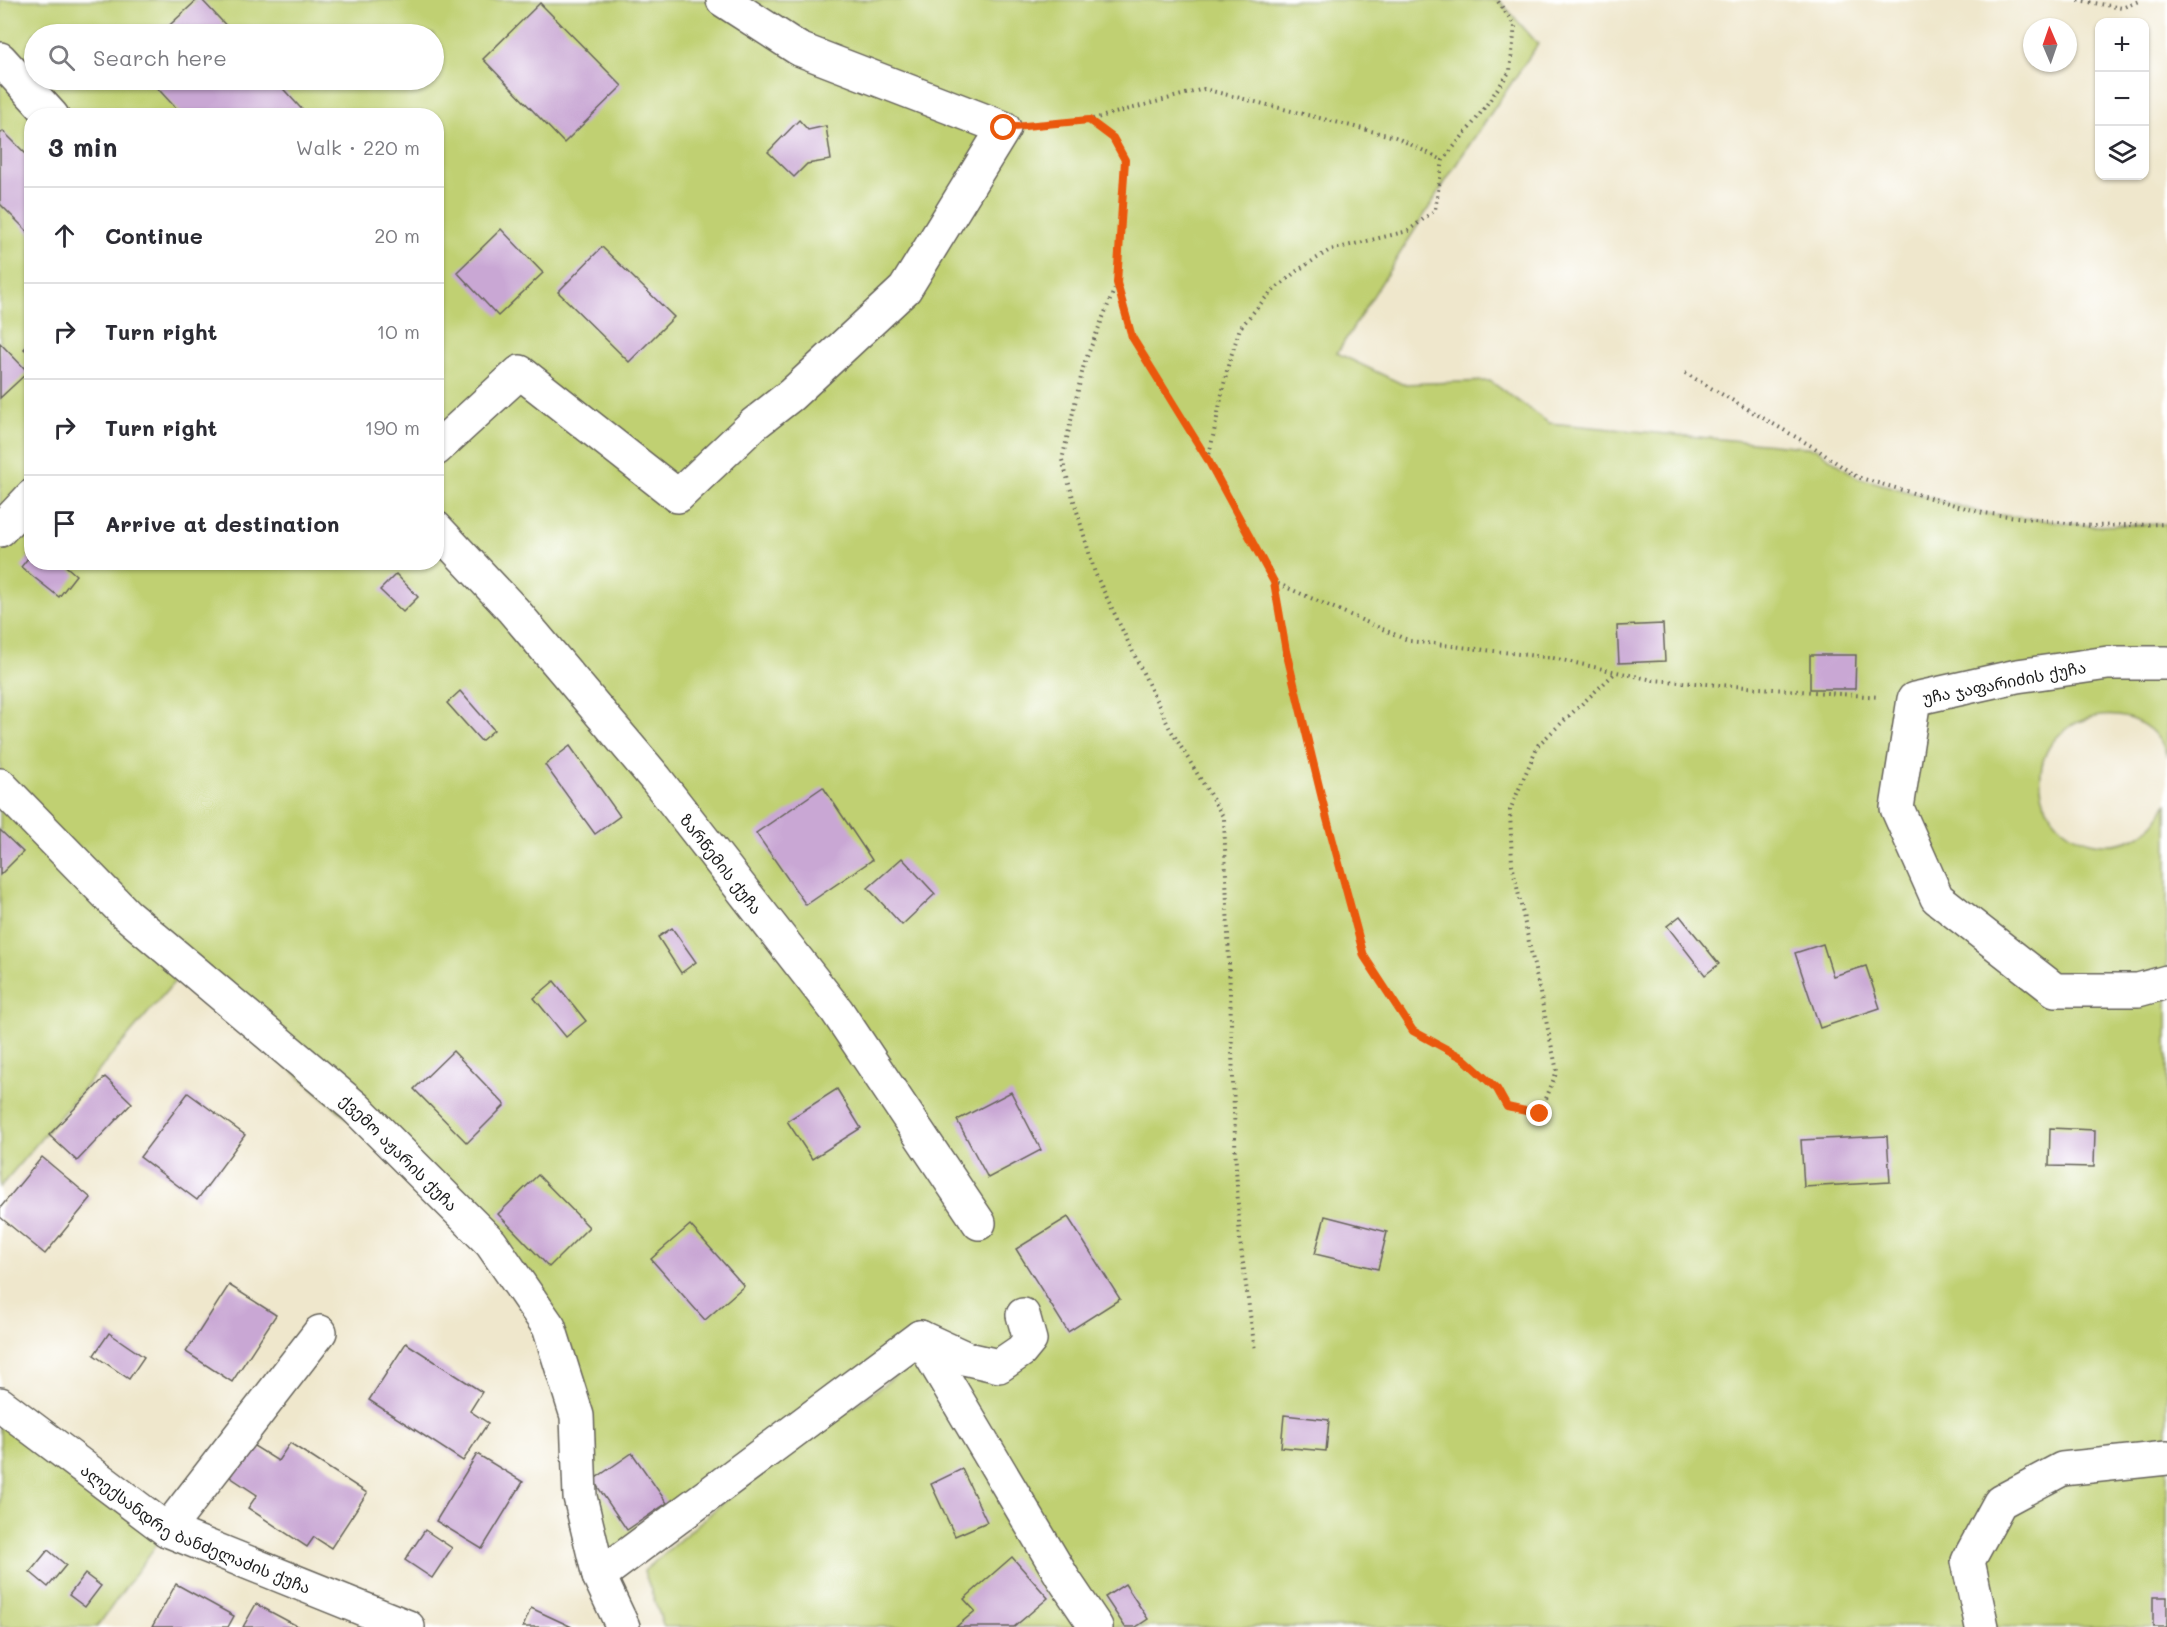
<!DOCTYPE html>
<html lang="en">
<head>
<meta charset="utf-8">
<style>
	body { margin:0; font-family:Mali,"Noto Sans Georgian",sans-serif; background:#f2f2f3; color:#2b2b33 }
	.controls { position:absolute; right:18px; top:18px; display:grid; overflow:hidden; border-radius:12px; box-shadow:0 2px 4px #0004 }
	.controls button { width:54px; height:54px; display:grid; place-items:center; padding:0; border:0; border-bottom:2px solid #e1e1e2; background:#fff; color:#2b2b33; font:30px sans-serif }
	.compass { position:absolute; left:2023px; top:18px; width:54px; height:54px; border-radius:50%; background:#fff; box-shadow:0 2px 4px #0004; rotate:358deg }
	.stop { position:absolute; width:18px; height:18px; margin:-14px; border:4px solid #ea580c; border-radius:50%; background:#fff }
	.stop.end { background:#ea580c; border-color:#fff; box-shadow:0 2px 6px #0008 }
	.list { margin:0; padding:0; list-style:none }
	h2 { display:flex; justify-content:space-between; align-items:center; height:78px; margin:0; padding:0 24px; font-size:26px }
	h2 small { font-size:20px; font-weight:400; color:#7c7c81 }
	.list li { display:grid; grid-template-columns:39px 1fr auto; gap:18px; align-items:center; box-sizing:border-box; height:96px; padding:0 24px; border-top:2px solid #e1e1e2 }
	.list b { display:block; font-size:22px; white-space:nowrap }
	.list em { font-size:20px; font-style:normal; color:#7c7c81 }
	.icon { flex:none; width:33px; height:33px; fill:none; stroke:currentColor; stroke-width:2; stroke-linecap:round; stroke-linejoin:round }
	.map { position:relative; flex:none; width:2167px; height:1627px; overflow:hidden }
	.search { position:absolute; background:#fff; box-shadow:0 2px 4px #0004; left:24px; top:24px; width:420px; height:66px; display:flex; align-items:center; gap:15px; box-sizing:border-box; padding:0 21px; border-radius:33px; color:#7c7c81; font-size:22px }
	.panel { position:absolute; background:#fff; box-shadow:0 2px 4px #0004; left:24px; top:108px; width:420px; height:462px; border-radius:24px }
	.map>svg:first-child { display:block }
	.green { fill:#c0d072; stroke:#6e7647; stroke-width:1.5; fill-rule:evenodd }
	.building { fill:#c9a7d4 }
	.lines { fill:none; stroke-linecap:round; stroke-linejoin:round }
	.minor-casing { stroke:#66635a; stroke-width:36 }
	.path { stroke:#66635a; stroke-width:4; stroke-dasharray:1.5 4.5; stroke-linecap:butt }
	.minor { stroke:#fff; stroke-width:33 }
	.route { stroke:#ea580c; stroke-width:8 }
	.labels { text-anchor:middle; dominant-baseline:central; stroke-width:4.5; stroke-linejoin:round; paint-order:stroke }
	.street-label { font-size:16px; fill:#1c1c1c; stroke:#fff }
</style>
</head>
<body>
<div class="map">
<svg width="2167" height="1627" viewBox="0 0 2167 1627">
	<rect width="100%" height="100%" fill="#fff"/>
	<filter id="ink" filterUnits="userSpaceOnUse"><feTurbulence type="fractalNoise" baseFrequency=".0167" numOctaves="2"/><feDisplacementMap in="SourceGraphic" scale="12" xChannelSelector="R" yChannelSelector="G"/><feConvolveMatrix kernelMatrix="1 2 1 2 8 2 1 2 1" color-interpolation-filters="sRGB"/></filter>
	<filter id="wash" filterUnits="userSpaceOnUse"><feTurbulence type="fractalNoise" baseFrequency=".008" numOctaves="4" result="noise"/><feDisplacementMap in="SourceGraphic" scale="24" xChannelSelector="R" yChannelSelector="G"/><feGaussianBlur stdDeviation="1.35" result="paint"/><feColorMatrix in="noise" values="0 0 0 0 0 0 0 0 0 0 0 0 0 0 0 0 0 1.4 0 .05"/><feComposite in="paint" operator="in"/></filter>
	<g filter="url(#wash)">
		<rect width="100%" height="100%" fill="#efe7cc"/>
		<g class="green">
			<path d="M0,0H1499L1538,44L1459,160L1337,353L1402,384L1490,381L1549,423L1815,448L1857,477L1983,513L2092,526L2167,524V757C2148,692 2046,708 2041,773C2035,848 2139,873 2167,802V1627H1103L920,1337L599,1576L577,1416L491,1243L181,974L0,1187ZM34,34H434V80H34ZM32,116H436V562H32Z"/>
			<path d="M912,1364H928L1084,1627H664L644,1571L727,1499Z"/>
			<path d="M0,1404L167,1530L97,1627H0Z"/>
		</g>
		<g id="blocks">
			<g class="building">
				<path d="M197,0H202L234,34H160Z"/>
				<path d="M540,3L622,86L564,143L483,59Z"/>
				<path d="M150,80H275L308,116H183Z"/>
				<path d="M799,120L808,130L826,126L831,160L807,164L794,177L768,152Z"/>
				<path d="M3,131L32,160V236L0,204V134Z"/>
				<path d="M501,229L543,273L498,316L457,272Z"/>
				<path d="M602,247L674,317L629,362L558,292Z"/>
				<path d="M32,341V356L24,349Z"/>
				<path d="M0,343L28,372L0,398Z"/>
				<path d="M32,553V562H61L76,575L59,597L21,567Z"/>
				<path d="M396,574L418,597L403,612L380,590Z"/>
				<path d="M1663,624L1665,661L1619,663L1617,626Z"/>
				<path d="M1810,655H1856L1855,689H1810Z"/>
				<path d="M460,691L494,730L481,741L447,703Z"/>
				<path d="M570,746L620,816L595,834L545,765Z"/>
				<path d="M823,787L872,860L806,905L756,833Z"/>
				<path d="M0,830L23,852L0,875Z"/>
				<path d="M902,858L935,894L902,925L868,888Z"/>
				<path d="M1680,916L1719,964L1705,975L1667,926Z"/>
				<path d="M672,928L696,962L681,973L658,937Z"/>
				<path d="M1823,944L1833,976L1866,966L1880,1008L1820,1028L1795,953Z"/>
				<path d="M554,981L586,1021L566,1037L534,998Z"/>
				<path d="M453,1051L505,1105L467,1143L414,1089Z"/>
				<path d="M105,1077L132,1103L77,1161L49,1135Z"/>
				<path d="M837,1089L861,1128L812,1159L787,1121Z"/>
				<path d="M1011,1092L1041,1150L988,1178L957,1120Z"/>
				<path d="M188,1093L245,1135L197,1200L140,1157Z"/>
				<path d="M2050,1128L2095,1130L2094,1167L2049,1166Z"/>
				<path d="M1887,1136L1890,1182L1804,1187L1801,1140Z"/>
				<path d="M42,1157L91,1198L45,1254L0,1217V1208Z"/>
				<path d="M538,1175L589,1227L549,1267L498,1214Z"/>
				<path d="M1325,1216L1387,1232L1378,1269L1315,1254Z"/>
				<path d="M1068,1217L1120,1299L1068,1332L1016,1249Z"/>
				<path d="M690,1225L744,1286L705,1320L651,1259Z"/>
				<path d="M229,1285L276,1315L232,1382L186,1352Z"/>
				<path d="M109,1333L144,1357L129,1379L94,1355Z"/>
				<path d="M406,1343L482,1392L470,1411L488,1423L463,1461L369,1400Z"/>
				<path d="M1284,1415L1329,1420L1326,1451L1281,1447Z"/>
				<path d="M290,1443L367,1493L331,1548L314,1537L307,1547L248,1508L257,1495L230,1477L251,1444L278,1461Z"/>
				<path d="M632,1453L667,1503L627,1530L593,1480Z"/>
				<path d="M477,1454L523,1482L482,1549L436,1521Z"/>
				<path d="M962,1469L987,1522L955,1536L931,1484Z"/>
				<path d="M425,1530L452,1548L432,1578L405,1560Z"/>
				<path d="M48,1550L66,1565L48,1587L30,1572Z"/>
				<path d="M1012,1557L1048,1598L1014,1627H956L975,1611L964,1599Z"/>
				<path d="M85,1574L101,1586L85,1607L69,1595Z"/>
				<path d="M176,1584L234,1616L228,1627H152Z"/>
				<path d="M1125,1584L1148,1619L1136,1627H1125L1105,1597Z"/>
				<rect x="2153" y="1597" width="14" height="30"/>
				<path d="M256,1604L299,1627H243Z"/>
				<path d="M531,1608L572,1627H523Z"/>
			</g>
		</g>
	</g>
	<g filter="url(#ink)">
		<use href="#blocks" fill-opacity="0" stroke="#66635a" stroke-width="1.5"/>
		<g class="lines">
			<defs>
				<g id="minor">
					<path d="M0,59L52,116"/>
					<path d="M436,449L520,372L678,496L754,424L791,395L905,289L1004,128L799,49L723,0"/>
					<path id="s1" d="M436,528L513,610L656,779L837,1011L979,1223"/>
					<path d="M0,530L32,496"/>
					<path d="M2167,663H2108L2017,676L1914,699L1897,808L1937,898L2055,990H2138L2167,982"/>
					<path id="s2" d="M0,785L126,914L355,1107L491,1243L549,1327L577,1416L580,1497L599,1576L623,1627"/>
					<path d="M920,1337L968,1359L999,1366L1021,1351L1030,1340L1023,1315"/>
					<path id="s3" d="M0,1404L167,1530L408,1627"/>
					<path d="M167,1530L320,1332"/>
					<path d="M599,1576L920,1337L1063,1578L1096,1627"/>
					<path d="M1982,1627L1968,1561L2000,1502L2062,1469L2167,1458"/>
				</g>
			</defs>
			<use href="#minor" class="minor-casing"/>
			<g class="path">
				<path d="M2078,0L2122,8L2141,0"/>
				<path d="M1089,120L1113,138L1125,160L1117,283L1132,337L1208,460L1274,582L1410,641L1553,658L1653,680L1880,697"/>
				<path d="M1039,125L1089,120L1204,89L1395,137L1443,160"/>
				<path d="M1117,283L1084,364L1062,460L1095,573L1169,727L1224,818L1236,1167L1240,1241L1255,1351"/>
				<path d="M1685,373L1815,448L1857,477L1983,513L2092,526L2167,524"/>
				<path d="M1208,460L1228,366L1240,328L1268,295L1298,270L1330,250L1408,231L1435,210L1443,160L1475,121L1510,71L1515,26L1497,0"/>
				<path d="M1274,583L1286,650L1327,819L1364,956L1413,1031L1463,1058L1497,1089L1507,1108L1540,1114L1557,1071L1512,864L1510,810L1538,745L1616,672"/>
			</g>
			<use href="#minor" class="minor"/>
		</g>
	</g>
	<g class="lines" filter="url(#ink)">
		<path class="route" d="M1004,128L1089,120L1113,138L1125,160L1117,283L1132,337L1208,460L1274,582L1286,651L1327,819L1364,956L1413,1031L1463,1058L1497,1089L1507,1107L1540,1114"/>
	</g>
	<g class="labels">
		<g class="street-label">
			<text transform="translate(2004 682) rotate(-11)">უჩა ჯაფარიძის ქუჩა</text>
			<text stroke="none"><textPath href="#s1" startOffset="441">ზარწემის ქუჩა</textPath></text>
			<text stroke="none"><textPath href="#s2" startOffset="543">ქვემო აჟარის ქუჩა</textPath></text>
			<text stroke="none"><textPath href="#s3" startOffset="234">ალექსანდრე ბანძელაძის ქუჩა</textPath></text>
		</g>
	</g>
</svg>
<div class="controls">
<button>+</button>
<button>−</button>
<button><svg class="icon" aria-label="layers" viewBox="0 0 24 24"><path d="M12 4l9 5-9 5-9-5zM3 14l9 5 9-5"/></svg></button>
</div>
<svg class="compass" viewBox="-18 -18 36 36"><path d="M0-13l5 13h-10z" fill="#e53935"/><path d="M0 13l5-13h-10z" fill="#7c7c81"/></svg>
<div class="stop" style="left:1004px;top:128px"></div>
<div class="stop end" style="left:1540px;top:1114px"></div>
<div class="search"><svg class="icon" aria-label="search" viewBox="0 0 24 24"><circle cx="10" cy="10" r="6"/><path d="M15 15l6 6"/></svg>Search here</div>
<section class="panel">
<h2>3 min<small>Walk · 220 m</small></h2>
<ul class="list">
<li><svg class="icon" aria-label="ahead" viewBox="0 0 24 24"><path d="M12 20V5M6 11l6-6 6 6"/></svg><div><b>Continue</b></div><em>20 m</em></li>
<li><svg class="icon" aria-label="right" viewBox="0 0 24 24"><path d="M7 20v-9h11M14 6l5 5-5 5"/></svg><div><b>Turn right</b></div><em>10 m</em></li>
<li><svg class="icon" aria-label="right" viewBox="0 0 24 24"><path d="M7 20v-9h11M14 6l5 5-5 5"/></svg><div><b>Turn right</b></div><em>190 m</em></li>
<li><svg class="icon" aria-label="arrive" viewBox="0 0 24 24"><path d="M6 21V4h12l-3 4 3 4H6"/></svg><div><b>Arrive at destination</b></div></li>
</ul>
</section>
</div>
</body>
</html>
